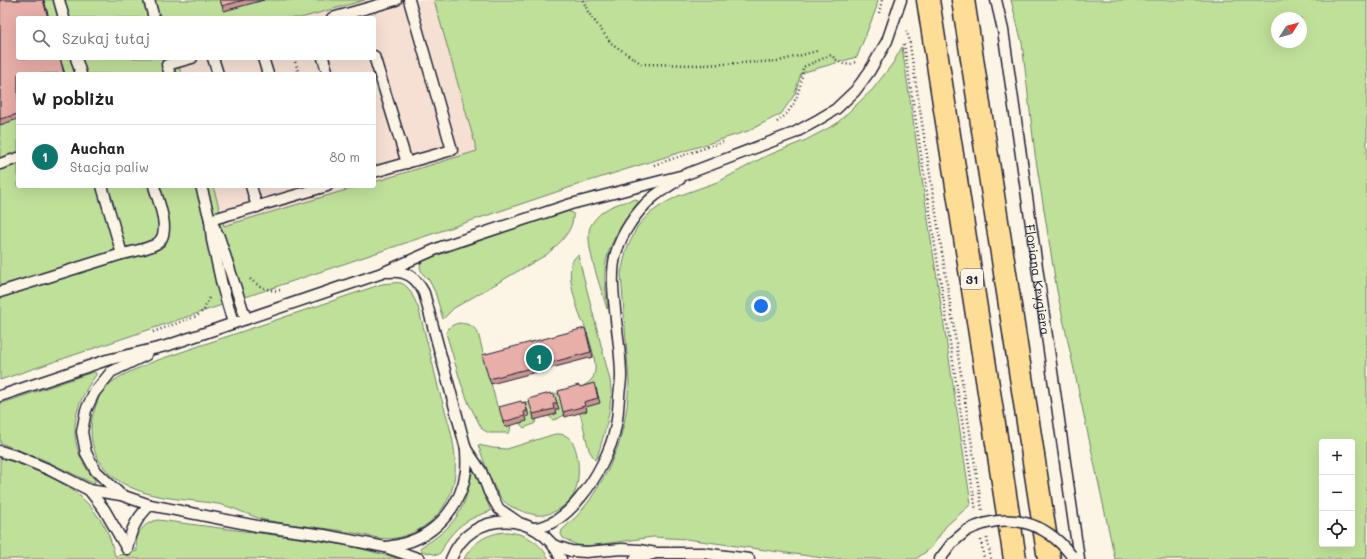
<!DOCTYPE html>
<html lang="pl">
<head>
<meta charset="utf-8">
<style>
	body { margin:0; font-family:Mali,sans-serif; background:#f6f6f6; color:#222 }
	.controls { position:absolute; right:12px; bottom:12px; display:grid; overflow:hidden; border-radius:4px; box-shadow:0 4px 16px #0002 }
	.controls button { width:36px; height:36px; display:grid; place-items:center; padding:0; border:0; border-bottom:1px solid #e0e0e0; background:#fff; color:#222; font:20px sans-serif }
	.compass { position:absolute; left:1271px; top:12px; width:36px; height:36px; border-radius:50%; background:#fff; box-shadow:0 4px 16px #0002; rotate:53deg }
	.you { position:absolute; left:761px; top:306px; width:14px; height:14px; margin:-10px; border:3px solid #fff; border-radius:50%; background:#1a73e8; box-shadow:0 0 0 6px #1a73e833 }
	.badge { display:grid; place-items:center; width:26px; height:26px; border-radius:50%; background:#0f766e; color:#fff; font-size:13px; font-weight:700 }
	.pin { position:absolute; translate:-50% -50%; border:2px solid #fff; box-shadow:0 1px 4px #0006 }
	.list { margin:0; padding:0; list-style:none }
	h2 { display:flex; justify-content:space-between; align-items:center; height:52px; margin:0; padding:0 16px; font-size:17px }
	h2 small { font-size:13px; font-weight:400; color:#767676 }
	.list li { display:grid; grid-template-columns:26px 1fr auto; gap:12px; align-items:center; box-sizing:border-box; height:64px; padding:0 16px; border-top:1px solid #e0e0e0 }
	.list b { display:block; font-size:15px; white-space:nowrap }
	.list p { margin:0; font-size:13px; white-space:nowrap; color:#767676 }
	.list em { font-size:13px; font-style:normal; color:#767676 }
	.icon { flex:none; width:22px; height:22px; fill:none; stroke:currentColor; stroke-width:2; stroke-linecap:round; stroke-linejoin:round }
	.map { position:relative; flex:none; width:1367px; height:559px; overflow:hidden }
	.search { position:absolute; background:#fff; box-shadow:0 4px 16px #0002; left:16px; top:16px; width:360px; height:44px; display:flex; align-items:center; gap:10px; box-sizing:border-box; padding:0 14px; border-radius:4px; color:#767676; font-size:15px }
	.panel { position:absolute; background:#fff; box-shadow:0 4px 16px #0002; left:16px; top:72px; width:360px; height:116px; border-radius:4px }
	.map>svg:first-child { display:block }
	.built { fill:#f6e0d3; fill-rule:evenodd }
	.green { fill:#bfe099; stroke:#70816a; fill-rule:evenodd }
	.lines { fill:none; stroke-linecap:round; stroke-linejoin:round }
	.lane-casing { stroke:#22223b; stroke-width:13 }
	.primary-casing { stroke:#22223b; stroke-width:25 }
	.path { stroke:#22223b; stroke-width:2.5; stroke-dasharray:1 3; stroke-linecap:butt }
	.lane { stroke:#fcf5e5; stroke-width:10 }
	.primary { stroke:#fedd96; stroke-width:22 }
	.lane-bridge-casing { stroke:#22223b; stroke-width:13; stroke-linecap:butt }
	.lane-bridge { stroke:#fcf5e5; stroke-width:10 }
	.wall { fill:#c89690; stroke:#22223b }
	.building { fill:#e8aea8; stroke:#22223b }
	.labels { text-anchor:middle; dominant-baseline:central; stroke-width:4; stroke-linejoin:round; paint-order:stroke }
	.shield { fill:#fcf5e5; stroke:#63616e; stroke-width:1 }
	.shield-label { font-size:12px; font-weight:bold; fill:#22223b }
	.street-label { font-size:13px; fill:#22223b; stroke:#fcf5e5 }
</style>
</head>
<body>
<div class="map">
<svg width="1367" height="559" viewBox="0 0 1367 559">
	<rect width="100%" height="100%" fill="#fcf5e5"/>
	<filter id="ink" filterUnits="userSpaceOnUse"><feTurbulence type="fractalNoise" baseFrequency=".025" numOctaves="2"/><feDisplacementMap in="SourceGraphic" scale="8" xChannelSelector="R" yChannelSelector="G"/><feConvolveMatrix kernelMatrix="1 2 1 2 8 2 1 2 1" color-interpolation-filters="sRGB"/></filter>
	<g filter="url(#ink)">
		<path class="built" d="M0,0H439L484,160L0,305ZM18,18H374V58H18ZM18,74H374V186H18Z"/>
		<g class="green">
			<path d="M0,0H365L301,18H18V58H177L181,74H18V186H213L224,226L360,186H374V182L477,151L434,0H878L876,9L857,57L801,73L795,94L781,114L748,131L583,183L0,380Z"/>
			<path d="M1011,0H1367V559H1115L1057,291L1035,154L1022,43ZM1277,18H1301V42H1277ZM1322,442H1352V544H1322Z"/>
			<path d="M902,47L971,504L946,526L931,548L916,559H830L686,539L653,537L603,544L589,546L577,545L563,538L561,534L562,530L577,516L590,500L607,472L619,444L624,423L627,407L629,381L621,273L626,251L637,227L649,214L663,204L678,196L720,181L764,157L806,140L836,124L873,89L893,63Z"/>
			<path d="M636,199L638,201V203C623,221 608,244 605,268C604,281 606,295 608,308L607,309C602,291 584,244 590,227C593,221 599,214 604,211C613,204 625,202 636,199Z"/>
			<path d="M567,211L573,213C575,230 558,245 546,255L454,308L443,319L435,292L429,280L422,273L420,267L421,263L424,260Z"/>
			<path d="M578,255L610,380C614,406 604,433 597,458L595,460L589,450L575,392V389C581,387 587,385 592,379C601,367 588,338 584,324L581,319C577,305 561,265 578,255Z"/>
			<path d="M391,283C394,283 398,282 401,283C410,286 414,299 418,307C425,333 432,360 438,387C447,419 463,458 451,492C443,515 420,534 396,538C382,541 368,535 354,533C325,527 294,526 265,520C249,516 234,507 218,504C189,499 157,500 130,487C98,473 83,440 95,408C97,403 99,396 102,391C115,376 137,369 155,361L382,284Z"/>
			<path d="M459,323C469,324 473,325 478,333L497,406C506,410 514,424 509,433H489L482,429L469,404L461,383L446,333C449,326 452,325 459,323Z"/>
			<path d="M93,372L96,373V375C70,409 66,446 95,480V482L92,483L42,459L0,443V404Z"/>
			<path d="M559,393L566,414L559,418L553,420C546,416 545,403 547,396Z"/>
			<path d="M530,401L538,418L534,424L524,428C517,423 516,411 518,404Z"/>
			<path d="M555,434C558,434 562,434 564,435C581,440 581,481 574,494C568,506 550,517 536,515C533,515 530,513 527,513C517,509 508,507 501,498C490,483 485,462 478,445L493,448L507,449Z"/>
			<path d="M0,458C23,464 62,480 80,496C88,503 96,513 102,522C109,532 112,545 115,556L137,551C134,535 142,523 158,520L321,541L354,547L401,559H0Z"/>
			<path d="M472,470H474L491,511C471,518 461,522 448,539C444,544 443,551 438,555L421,551L420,549L421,547C455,528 467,507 472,470Z"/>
			<path d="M506,532C525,533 540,542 549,559H464C472,543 487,533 506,532Z"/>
		</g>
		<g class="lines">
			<defs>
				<g id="lane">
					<path d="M59,0L64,18"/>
					<path d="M149,0L154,18"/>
					<path id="s1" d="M996,0L1003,30L1079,559"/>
					<path d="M332,18L396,0"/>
					<path d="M374,56L407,163"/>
					<path d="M76,58L81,74"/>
					<path d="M213,58L218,74"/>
					<path d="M263,58L268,74"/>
					<path d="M323,58L328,74"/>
					<path d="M170,74L167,65L192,58"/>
					<path d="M0,164L18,158"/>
					<path d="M374,172L452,150L409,0"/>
					<path d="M201,186L210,220L212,240L222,285L233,323"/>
					<path d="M251,186L257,207"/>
					<path d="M210,220L327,186"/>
					<path d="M212,223L219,237L246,319"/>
					<path d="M122,254C132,252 147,249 156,244C173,235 158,201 154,186"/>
					<path d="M0,292L122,254L102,186"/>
					<path d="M0,396L107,360L166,346L246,319L382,273L441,247L571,204L684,175L794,133L816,121L836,109L855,91L869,72L887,41L901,0"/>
					<path d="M466,449L481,471L489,492L499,509L518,522"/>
					<path d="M0,451L19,457L50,470L89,490L121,495L150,505L257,526L324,535L385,547L420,559"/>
					<path d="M89,490L104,509L127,549"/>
					<path d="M121,495L96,471L86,453L82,432L86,410L94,393L111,372L146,355"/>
					<path d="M533,528C553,527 568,513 580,498C596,479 612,449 616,425C618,416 618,407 619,398C619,391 621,384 621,377C621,358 618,338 616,320C614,298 610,274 616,253C622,233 636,212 652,198C660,191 671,185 680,179"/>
					<path d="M553,545L571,551L586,552L622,549L639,550L656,553H703L749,559"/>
					<path d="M387,547C393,546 399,545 405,543C437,534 462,504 466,471C467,464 466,456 466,449L424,293C416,277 406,270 388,272"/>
					<path d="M127,549C131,529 136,519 150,505"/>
					<path d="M451,559C471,508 540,510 561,559"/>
					<path d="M635,559L653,554"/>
					<path d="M940,559L953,542L966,531"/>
				</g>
				<g id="primary">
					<path d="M928,0L1015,559"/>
					<path d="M963,0L1049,559"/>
				</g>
			</defs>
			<use href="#lane" class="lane-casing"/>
			<use href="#primary" class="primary-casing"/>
			<g class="path">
				<path d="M583,0L588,12L611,43L642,64L703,65L779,61L817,51"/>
				<path d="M879,13L882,0"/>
				<path d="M906,31L907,32L909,39L982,510"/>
				<path d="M904,44L976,511"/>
				<path d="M294,58L299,74"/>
				<path d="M777,122C795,110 801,88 803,67L831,55C839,63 846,68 857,61"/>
				<path d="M654,165L723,142"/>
				<path d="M250,279C258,286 269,292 280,290"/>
				<path d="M153,332L197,316L204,310L209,298"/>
				<path d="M987,538L991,559"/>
				<path d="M981,540L984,559"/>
			</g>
			<use href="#lane" class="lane"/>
			<use href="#primary" class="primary"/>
			<defs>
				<path id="lane-bridge" d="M966,531C1005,511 1044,520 1071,555"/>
			</defs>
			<use href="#lane-bridge" class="lane-bridge-casing"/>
			<use href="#lane-bridge" class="lane-bridge"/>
		</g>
		<g class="wall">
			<path d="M0,0H44L49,18H18L60,58L65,74H18V119L0,125Z"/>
			<path d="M220,0H264L224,11Z"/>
			<path d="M587,333L593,357L491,384L489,379Z"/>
			<path d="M596,388L600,403L586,407L587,411L565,417L563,412Z"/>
			<path d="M554,394L559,409L555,410L556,414L534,420L533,414Z"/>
			<path d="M525,402L529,416L526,417L527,421L505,427L503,422L522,403Z"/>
		</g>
		<g class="building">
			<path d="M0,0H43L48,18H18V58H60L64,74H18V114L0,119Z"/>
			<path d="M220,0H244L222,6Z"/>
			<path d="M585,328L591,352L489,379L482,355Z"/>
			<path d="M594,383L598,398L584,402L585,406L563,412L558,391L579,385L580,387Z"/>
			<path d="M550,393L551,395L554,394L557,403L553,404L554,409L533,414L528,399Z"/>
			<path d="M521,401L522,403L525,402L527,411L524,412L525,416L503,422L499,407Z"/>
		</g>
	</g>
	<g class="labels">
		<rect class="shield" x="961" y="269" width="22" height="20" rx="3"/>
		<g class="shield-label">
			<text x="972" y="279">31</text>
		</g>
		<g class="street-label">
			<text stroke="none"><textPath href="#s1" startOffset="283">Floriana Krygiera</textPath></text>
		</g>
	</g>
</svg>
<div class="controls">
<button>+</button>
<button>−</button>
<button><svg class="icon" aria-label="locate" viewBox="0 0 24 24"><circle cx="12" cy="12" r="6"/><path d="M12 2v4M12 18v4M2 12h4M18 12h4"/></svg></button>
</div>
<svg class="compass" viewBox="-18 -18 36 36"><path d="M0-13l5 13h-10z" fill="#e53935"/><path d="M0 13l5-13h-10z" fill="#767676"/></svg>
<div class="you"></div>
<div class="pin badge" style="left:539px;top:358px">1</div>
<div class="search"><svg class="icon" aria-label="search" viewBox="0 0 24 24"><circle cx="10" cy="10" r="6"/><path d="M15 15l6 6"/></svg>Szukaj tutaj</div>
<section class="panel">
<h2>W pobliżu<small></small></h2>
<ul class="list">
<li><span class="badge">1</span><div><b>Auchan</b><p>Stacja paliw</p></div><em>80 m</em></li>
</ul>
</section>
</div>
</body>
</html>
